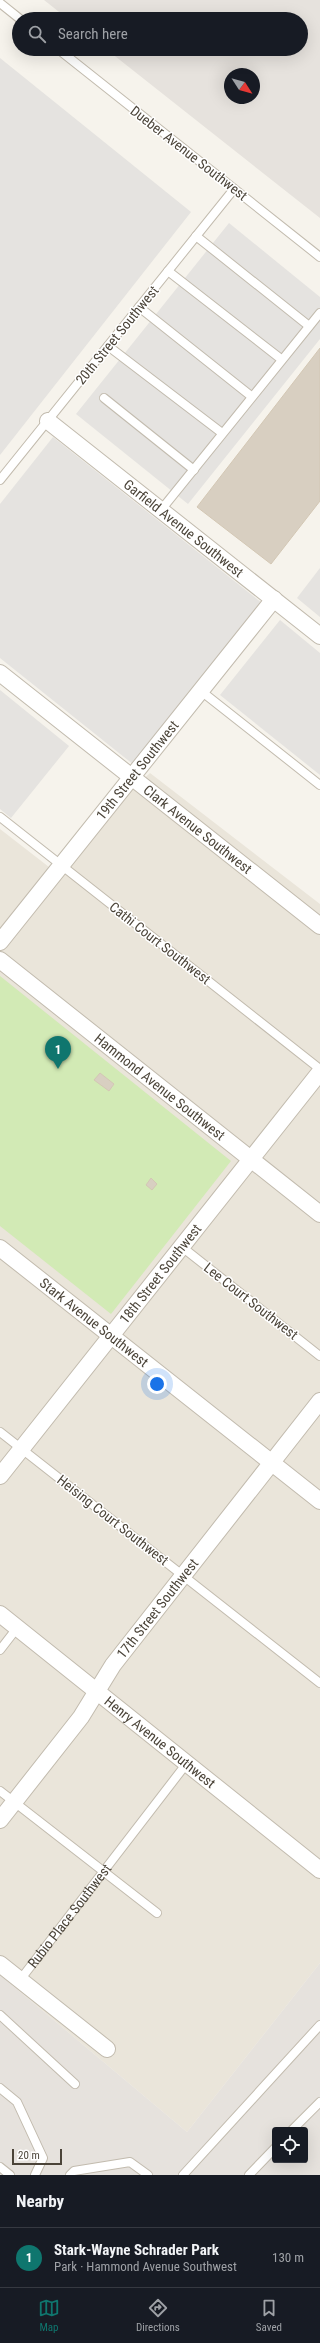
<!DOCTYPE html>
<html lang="en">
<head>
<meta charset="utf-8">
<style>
	body { margin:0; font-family:"Roboto Condensed",sans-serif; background:#20242c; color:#f1f3f6 }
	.controls { position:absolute; right:12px; bottom:12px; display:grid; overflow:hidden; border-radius:4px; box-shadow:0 4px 16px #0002 }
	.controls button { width:36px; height:36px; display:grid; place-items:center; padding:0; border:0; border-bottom:1px solid #363941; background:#171b24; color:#f1f3f6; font:20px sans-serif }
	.compass { position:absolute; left:224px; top:68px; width:36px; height:36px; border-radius:50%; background:#171b24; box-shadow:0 4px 16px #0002; rotate:126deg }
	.scale { position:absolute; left:12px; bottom:10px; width:50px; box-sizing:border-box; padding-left:4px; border:2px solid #4b4439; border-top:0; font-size:11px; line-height:14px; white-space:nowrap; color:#4b4439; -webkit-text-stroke:3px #fff; paint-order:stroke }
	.you { position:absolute; left:157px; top:1384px; width:14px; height:14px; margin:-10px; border:3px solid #fff; border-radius:50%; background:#1a73e8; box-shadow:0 0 0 6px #1a73e833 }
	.badge { display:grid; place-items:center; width:26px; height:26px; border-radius:50%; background:#0f766e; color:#fff; font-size:13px; font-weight:700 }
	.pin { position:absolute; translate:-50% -33px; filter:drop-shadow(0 1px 2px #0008) }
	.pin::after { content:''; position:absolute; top:21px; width:14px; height:12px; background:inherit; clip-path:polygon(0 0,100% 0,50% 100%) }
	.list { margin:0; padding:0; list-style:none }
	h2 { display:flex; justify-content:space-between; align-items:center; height:52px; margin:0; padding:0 16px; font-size:17px }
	h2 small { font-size:13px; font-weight:400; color:#9ea1a6 }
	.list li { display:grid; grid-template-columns:26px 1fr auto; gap:12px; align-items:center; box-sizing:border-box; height:60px; padding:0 16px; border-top:1px solid #363941 }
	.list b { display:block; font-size:15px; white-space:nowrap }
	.list p { margin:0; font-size:13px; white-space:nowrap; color:#9ea1a6 }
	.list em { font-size:13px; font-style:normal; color:#9ea1a6 }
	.icon { flex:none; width:22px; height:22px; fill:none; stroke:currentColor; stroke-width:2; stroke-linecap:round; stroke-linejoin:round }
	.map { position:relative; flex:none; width:320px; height:2175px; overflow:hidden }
	.search { position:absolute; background:#171b24; box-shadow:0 4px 16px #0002; left:12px; right:12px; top:12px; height:44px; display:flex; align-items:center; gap:10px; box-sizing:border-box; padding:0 14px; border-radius:22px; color:#9ea1a6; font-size:15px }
	.sheet { height:112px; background:#171b24 }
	nav { display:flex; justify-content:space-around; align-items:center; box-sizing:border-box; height:56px; border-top:1px solid #363941; background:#171b24; font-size:11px; color:#9ea1a6 }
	nav a { display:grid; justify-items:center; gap:2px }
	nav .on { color:#0f766e }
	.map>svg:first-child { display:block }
	.residential { fill:#eae5da }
	.industrial { fill:#e6e2dd; fill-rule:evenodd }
	.green { fill:#d2eab5 }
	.parking { fill:#e5e3e0 }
	.building { fill:#d8cfc1; stroke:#d3c7b4 }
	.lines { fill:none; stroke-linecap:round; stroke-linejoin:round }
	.lane-casing { stroke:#c2bbae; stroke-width:10 }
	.street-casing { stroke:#c2bbae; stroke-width:18 }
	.lane { stroke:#fff; stroke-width:8 }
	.street { stroke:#fff; stroke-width:16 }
	.labels { text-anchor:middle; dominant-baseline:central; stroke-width:3; stroke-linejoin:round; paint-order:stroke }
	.street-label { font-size:14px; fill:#4b4439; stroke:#fff }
</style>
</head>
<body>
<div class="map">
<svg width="320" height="2175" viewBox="0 0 320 2175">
	<rect width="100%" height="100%" fill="#f6f3ec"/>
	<path class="residential" d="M150,773L320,904V1963L187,2132L0,1975V829L49,867Z"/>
	<g class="industrial">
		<path d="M44,0H320V218L106,49H301V19H68ZM230,74H254V98H230Z"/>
		<path d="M320,1963V2175H0V1975L187,2132ZM275,2130H305V2160H275Z"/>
	</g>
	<path class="green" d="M0,976L231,1161L111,1314L0,1226Z"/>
	<g class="parking">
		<path d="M0,58L191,212L0,455Z"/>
		<path d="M229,223L320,297V339L188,504L76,414Z"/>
		<path d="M53,437L262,603L134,765L0,658V504Z"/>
		<path d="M320,568V617L297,598Z"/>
		<path d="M280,620L320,653V775L220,695Z"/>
		<path d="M0,690L69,746L11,818L0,809Z"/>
	</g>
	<g class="building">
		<path d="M320,348V501L271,564L197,507Z"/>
		<path d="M100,1073L114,1084L109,1091L94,1080Z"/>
		<path d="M151,1178L157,1184L152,1190L146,1185Z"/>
	</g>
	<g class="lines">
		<defs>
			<g id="lane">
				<path d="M0,3L20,19"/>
				<path d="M58,49L320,257"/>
				<path d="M196,236L309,326"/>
				<path d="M168,271L281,359"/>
				<path d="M139,307L251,396"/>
				<path d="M108,346L222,433"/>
				<path d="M104,398L194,470"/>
				<path d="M0,480L234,189"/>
				<path d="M161,510L320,313"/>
				<path d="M201,691L320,785"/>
				<path d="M0,817L320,1069"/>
				<path d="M182,1247L320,1356"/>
				<path d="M0,1432L320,1683"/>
				<path d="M0,1650L17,1628"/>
				<path d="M0,1791L157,1913"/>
				<path id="s1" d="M20,1980L187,1763"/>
				<path d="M0,2015L75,2084"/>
				<path d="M0,2088L17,2102L43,2158L35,2175"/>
				<path d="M292,2130L320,2102"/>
				<path d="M0,2167L10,2175"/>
				<path d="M70,2175L74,2171L130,2162L148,2175"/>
				<path d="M183,2175L320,2025"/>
				<path d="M249,2175L275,2148"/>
			</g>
			<g id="street">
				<path id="s2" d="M48,421L320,636"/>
				<path id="s3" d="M0,673L320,926"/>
				<path id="s4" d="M0,942L274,599"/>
				<path id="s5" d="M0,960L320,1214"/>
				<path id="s6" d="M0,1248L320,1501"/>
				<path id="s7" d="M0,1476L320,1072"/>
				<path id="s8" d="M0,1614L320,1870"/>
				<path id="s9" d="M0,1820L81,1717L113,1665L320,1401"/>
				<path d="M0,1964L107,2049"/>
			</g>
		</defs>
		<use href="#lane" class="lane-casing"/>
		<use href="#street" class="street-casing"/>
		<use href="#lane" class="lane"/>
		<use href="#street" class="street"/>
	</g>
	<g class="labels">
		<g class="street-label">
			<text transform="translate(189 153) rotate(38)">Dueber Avenue Southwest</text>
			<text transform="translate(117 335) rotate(-51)">20th Street Southwest</text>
			<text stroke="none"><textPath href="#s2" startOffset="173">Garfield Avenue Southwest</textPath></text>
			<text stroke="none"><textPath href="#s4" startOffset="220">19th Street Southwest</textPath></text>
			<text stroke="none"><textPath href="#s3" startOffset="252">Clark Avenue Southwest</textPath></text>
			<text transform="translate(160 943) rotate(38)">Cathi Court Southwest</text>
			<text stroke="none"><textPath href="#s5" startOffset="204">Hammond Avenue Southwest</textPath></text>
			<text stroke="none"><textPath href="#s7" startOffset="258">18th Street Southwest</textPath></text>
			<text transform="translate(251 1301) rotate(38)">Lee Court Southwest</text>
			<text stroke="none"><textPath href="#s6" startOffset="120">Stark Avenue Southwest</textPath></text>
			<text transform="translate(113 1520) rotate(38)">Heising Court Southwest</text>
			<text stroke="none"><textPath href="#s9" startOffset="264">17th Street Southwest</textPath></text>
			<text stroke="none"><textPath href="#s8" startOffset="205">Henry Avenue Southwest</textPath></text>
			<text stroke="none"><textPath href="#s1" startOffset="81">Rubio Place Southwest</textPath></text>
		</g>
	</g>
</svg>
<div class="controls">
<button><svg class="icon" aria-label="locate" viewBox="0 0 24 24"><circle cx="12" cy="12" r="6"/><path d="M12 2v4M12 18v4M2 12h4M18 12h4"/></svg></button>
</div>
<svg class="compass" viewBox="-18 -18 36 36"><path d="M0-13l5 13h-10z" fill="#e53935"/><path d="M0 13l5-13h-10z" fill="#9ea1a6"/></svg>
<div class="scale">20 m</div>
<div class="you"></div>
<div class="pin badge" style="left:58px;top:1069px">1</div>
<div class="search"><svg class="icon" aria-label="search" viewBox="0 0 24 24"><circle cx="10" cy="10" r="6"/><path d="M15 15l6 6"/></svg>Search here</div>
</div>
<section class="sheet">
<h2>Nearby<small></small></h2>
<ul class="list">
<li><span class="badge">1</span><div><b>Stark-Wayne Schrader Park</b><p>Park · Hammond Avenue Southwest</p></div><em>130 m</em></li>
</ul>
</section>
<nav>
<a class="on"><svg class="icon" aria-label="map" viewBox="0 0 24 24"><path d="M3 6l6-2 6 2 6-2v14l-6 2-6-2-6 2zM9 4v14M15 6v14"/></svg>Map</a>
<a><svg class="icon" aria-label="directions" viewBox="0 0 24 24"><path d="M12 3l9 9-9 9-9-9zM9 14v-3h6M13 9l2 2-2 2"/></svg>Directions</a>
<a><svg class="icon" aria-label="saved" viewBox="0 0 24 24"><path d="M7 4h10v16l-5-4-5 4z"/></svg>Saved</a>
</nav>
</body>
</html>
